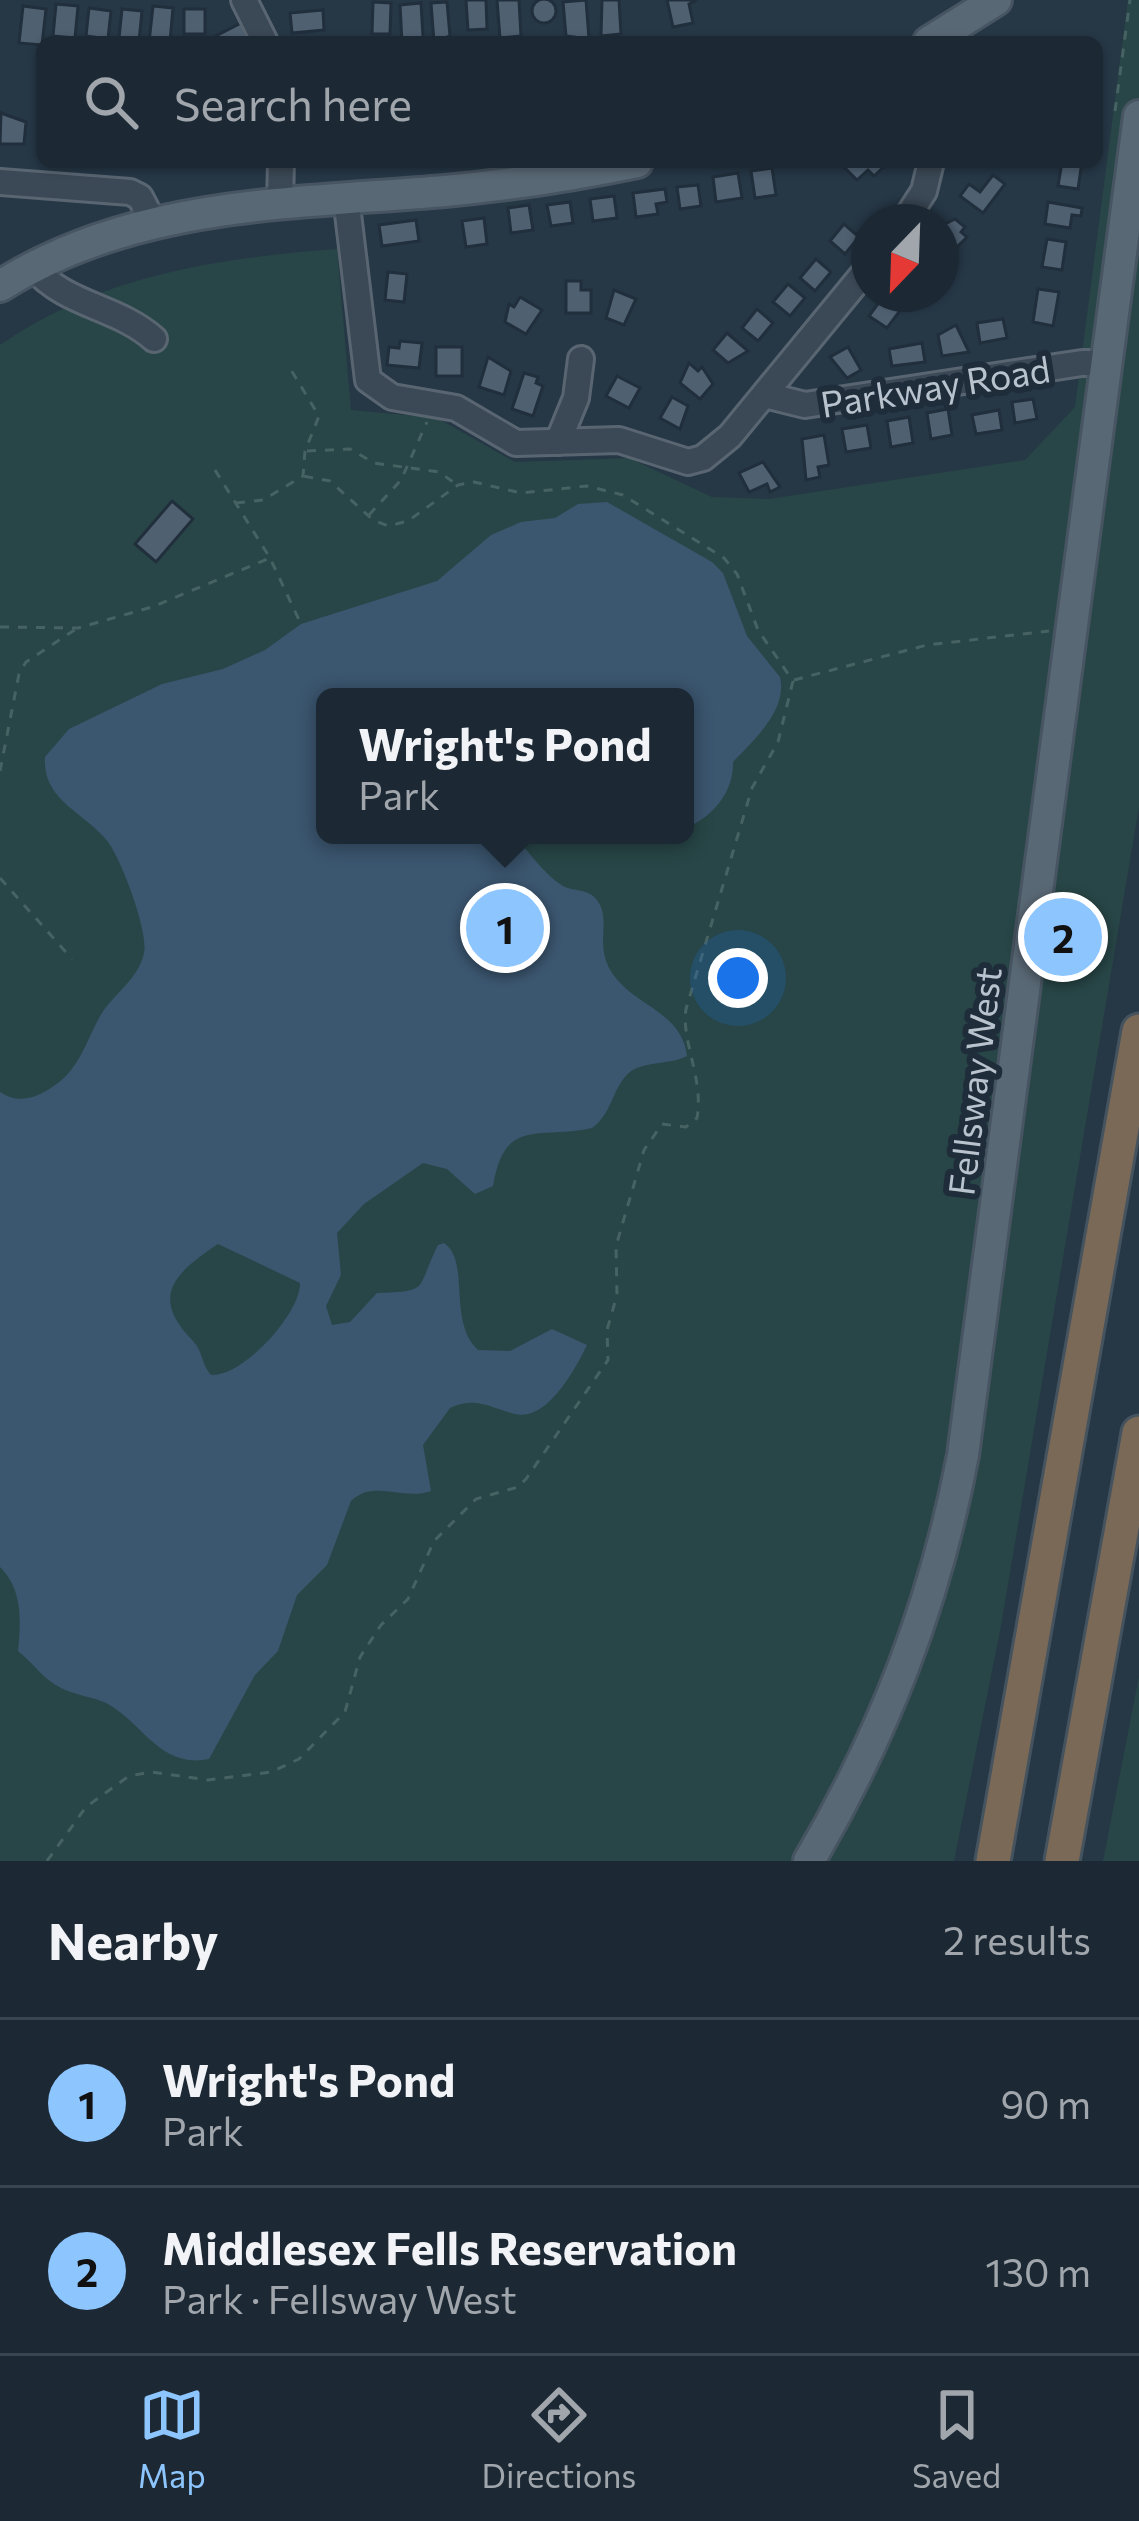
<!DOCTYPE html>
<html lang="en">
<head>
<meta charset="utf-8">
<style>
	body { margin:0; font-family:Commissioner,sans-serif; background:#293540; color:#f1f3f6 }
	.compass { position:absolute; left:851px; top:204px; width:108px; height:108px; border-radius:50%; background:#1c2934; box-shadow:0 3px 9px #0004; rotate:203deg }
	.you { position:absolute; left:738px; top:978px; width:42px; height:42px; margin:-30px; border:9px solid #fff; border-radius:50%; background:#1a73e8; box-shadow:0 0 0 18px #1a73e833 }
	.badge { display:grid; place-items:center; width:78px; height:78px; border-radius:50%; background:#8dc5fe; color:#111; font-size:39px; font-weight:700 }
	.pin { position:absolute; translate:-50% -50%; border:6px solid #fff; box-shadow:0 3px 12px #0006 }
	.popup { position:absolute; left:316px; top:688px; width:378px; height:156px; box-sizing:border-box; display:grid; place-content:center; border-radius:18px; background:#1c2934; filter:drop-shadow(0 3px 9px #0005); font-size:39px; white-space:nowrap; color:#a0a6ac }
	.popup b { font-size:45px; color:#f1f3f6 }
	.popup::after { content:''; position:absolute; left:50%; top:100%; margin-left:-24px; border:24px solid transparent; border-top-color:#1c2934 }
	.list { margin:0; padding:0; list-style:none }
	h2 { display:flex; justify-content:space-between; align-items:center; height:156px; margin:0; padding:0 48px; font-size:51px }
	h2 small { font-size:39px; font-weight:400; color:#a0a6ac }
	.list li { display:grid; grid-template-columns:78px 1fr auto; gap:36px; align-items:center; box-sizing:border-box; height:168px; padding:0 48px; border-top:3px solid #3a454f }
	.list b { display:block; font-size:45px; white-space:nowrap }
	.list p { margin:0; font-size:39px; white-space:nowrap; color:#a0a6ac }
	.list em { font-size:39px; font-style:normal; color:#a0a6ac }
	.icon { flex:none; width:66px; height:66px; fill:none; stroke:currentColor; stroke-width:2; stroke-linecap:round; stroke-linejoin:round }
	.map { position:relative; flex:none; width:1139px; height:1861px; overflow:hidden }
	.search { position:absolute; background:#1c2934; box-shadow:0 3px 9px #0004; left:36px; right:36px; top:36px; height:132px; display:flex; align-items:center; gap:30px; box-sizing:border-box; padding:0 42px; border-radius:18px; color:#a0a6ac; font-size:45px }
	.sheet { height:492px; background:#1c2934 }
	nav { display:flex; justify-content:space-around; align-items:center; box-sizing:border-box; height:168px; border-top:3px solid #3a454f; background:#1c2934; font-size:33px; color:#a0a6ac }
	nav a { display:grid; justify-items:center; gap:6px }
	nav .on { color:#8dc5fe }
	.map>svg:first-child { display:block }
	.green { fill:#284647; fill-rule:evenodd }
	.water { fill:#3b566f; fill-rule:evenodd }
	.building { fill:#4f6071; stroke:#212f3c; stroke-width:3 }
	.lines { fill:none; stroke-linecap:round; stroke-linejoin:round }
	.minor-casing { stroke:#596672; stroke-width:30 }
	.major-casing { stroke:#475461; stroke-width:36 }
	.highway-casing { stroke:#45535f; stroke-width:39 }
	.path { stroke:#476262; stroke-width:3; stroke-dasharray:9 9; stroke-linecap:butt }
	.minor { stroke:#3b4855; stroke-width:24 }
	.major { stroke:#596875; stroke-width:30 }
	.highway { stroke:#7b6957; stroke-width:33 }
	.labels { text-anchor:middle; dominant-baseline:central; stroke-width:12; stroke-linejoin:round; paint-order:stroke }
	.street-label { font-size:36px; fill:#b8c3ce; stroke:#1f2d3b }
</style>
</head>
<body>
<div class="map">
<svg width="1139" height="1861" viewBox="0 0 1139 1861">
	<rect width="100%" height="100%" fill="#263746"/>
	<g class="green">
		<path d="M1128,0H1139V807L1001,1626L954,1861H0V345C101,275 217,258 337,249L351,410L437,418L515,462L629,458L712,497L769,499L1025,460L1075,407ZM325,697H685V835H325Z"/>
		<path d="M1139,1676V1861H1103Z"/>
	</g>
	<path class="water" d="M607,502L712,562L723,573L747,636L780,677C788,710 753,741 733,762C734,789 716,813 692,825L685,823V697H325V835H523V846C535,860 548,877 563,886C574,892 587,888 596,899C614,920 591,946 615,977C638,1007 682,1013 687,1056C670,1065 644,1061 630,1072C612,1087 613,1113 592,1128C538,1140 505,1116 493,1186L475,1194L447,1169L423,1163L364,1204L337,1233L341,1275L326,1306L332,1325L350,1322L377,1293C431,1291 415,1291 438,1245L444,1243C471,1261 447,1321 478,1350L510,1351L552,1329L587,1345C576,1368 547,1422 515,1414C490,1408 476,1396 450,1408L423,1445L431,1491C403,1501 374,1479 351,1501L327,1565L297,1595L278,1651L255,1675L209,1759C159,1769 143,1722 106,1703C93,1697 75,1695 61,1688C44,1680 33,1663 18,1651C21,1621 23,1590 0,1567V1092C23,1108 47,1093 65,1077C83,1059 89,1034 102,1013C115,993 139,978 144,953C149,932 121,859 108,842C85,812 42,801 45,757L69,729L162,684L223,669L265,650L301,624L437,581L491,535L521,522L555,518L578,504ZM218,1244L300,1283C301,1313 243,1377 211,1375C201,1364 203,1351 193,1341C150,1297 173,1274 218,1244Z"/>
	<g class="building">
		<circle cx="544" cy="11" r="12"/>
		<path d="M466,0H486L487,29L468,30Z"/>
		<path d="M497,0H519L521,36L500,38Z"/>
		<path d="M586,0L589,39L566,36L563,2Z"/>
		<path d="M602,0H619L621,34L601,36Z"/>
		<path d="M667,0H697L689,4L693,23L673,27Z"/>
		<path d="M373,2L391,3L390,34H372Z"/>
		<path d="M447,2L450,36L434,42L431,3Z"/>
		<path d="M421,3L423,37L402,42L400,5Z"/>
		<path d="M56,4L78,6L75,38L53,36Z"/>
		<path d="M23,6L46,9L42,45L19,43Z"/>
		<path d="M153,6L173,8L170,42H149Z"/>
		<path d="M89,8L111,11L108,39L86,36Z"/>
		<path d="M122,9L142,11L139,42L119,38Z"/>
		<rect x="184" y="9" width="21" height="25"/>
		<path d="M323,10L324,30L292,33L290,13Z"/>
		<path d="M241,23L250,42H212L210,39Z"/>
		<path d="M1,113L26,122L24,144H0Z"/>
		<path d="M889,162L874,176L868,170L857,180L841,164Z"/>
		<path d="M1062,162H1082L1078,189L1058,186Z"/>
		<path d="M772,168L776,195L755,198L751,171Z"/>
		<path d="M738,173L742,198L716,202L713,177Z"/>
		<path d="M993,175L1005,184L983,213L960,196L969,184L980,192Z"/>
		<path d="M698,185L701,206L680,209L677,187Z"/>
		<path d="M665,189L667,202L656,204L658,214L636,217L633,193Z"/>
		<path d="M614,196L617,218L593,221L590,199Z"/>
		<path d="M570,202L573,223L551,226L547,205Z"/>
		<path d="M1048,202L1082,208L1081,216L1072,215L1070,228L1045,224Z"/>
		<path d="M529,205L533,230L511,233L508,208Z"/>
		<path d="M484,218L487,244L466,247L462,221Z"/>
		<path d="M955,219L965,227L961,232L967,237L950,254L941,248V226Z"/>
		<path d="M416,220L419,241L382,246L379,225Z"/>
		<path d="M844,224L859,237L845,254L830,241Z"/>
		<path d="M1047,239L1066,242L1062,270L1042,267Z"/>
		<path d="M816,259L831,272L815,291L800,278Z"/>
		<path d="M388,272L407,274L404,302L385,300Z"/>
		<path d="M566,281H581V290H591V313H566Z"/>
		<path d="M788,284L805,298L790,316L773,302Z"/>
		<path d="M1038,289L1059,292L1053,326L1033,322Z"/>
		<path d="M614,290L636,299L624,325L606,318Z"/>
		<path d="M885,294L908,300L887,328L869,316Z"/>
		<path d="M520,297L542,310L526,334L505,322L509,304L514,307Z"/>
		<path d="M757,309L773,323L758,341L742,328Z"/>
		<path d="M1003,319L1007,338L980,343L977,323Z"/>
		<path d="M956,325L969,352L942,356L938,335Z"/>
		<path d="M727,333L748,351L728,363L713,350Z"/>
		<path d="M400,341L422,343L419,368L387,365L389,347L399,348Z"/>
		<path d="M922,343L925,362L892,366L889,349Z"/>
		<rect x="436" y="347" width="26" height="29"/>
		<path d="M848,347L861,370L847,378L830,357Z"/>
		<path d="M488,357L511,371L504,395L479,387Z"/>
		<path d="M689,363L698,371L702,367L713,384L700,399L680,383Z"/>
		<path d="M524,373L538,377L536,383L543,386L533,416L512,409Z"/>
		<path d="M617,376L640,388L629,408L606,396Z"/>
		<path d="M672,397L688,406L680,429L660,418Z"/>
		<path d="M1033,399L1037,419L1015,423L1012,402Z"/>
		<path d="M948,409L952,435L931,439L927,413Z"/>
		<path d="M999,410L1002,430L976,434L972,415Z"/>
		<path d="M909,417L913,443L891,447L887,421Z"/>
		<path d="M867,425L871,448L846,452L842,429Z"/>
		<path d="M824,435L829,465L818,467L820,477L806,480L802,439Z"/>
		<path d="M763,462L780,487L770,492L767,484L749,492L739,473Z"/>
		<path d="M172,501L193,519L156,562L135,544Z"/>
	</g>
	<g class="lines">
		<defs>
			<g id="minor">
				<path d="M244,0L265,42"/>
				<path d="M0,182L130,192L140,197L153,222"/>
				<path d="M346,197L368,380L392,397L456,408L516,443L619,440L688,462L703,458L730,436L869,267"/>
				<path d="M280,203L281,162"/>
				<path d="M904,222L924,191L931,162"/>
				<path d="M33,267C66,306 117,306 154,339"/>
				<path d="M765,395L805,405L1082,363H1107"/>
				<path d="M558,442L576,398L581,359"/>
			</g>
			<g id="major">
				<path d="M929,42L996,0"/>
				<path d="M0,286C135,201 292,204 445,191C510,185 574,175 637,162"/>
				<path d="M809,1861C885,1732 935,1603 963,1455L1139,116"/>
			</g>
			<g id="highway">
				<path d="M993,1861L1139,1031"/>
				<path d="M1062,1861L1139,1433"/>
			</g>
		</defs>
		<use href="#minor" class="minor-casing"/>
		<use href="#major" class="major-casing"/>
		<use href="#highway" class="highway-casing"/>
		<g class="path">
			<path d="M1115,111L1130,0"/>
			<path d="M307,451L350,449L374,463L439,472L456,484"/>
			<path d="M215,470L270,558L300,622"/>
			<path d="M236,503L263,500L303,476L305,451L319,416L288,365"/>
			<path d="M369,515L401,480L427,422"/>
			<path d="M0,627L78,628L152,607L270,558"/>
			<path d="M794,680L927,645L1049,631"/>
			<path d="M0,771L19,674L26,662L76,629"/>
			<path d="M0,878L72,959"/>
			<path d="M47,1861L86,1807L129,1776L151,1772L208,1780L271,1772L299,1759L345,1712L360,1657L381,1625L408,1599L434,1541L476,1499L518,1487L526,1479L608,1360L607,1330L617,1295L616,1246L644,1150L662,1124L686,1127L697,1118C704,1078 681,1042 686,1009L752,788L778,742L793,681L758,630L737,574L724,558L623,495L587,486L521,493L474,482L458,485L408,521L388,526L373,520L330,481L303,476"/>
		</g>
		<use href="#minor" class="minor"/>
		<use href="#major" class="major"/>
		<use href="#highway" class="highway"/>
	</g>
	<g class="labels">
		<g class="street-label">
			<text transform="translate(935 385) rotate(-9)">Parkway Road</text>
			<text transform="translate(973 1081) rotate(-83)">Fellsway West</text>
		</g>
	</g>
</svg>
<svg class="compass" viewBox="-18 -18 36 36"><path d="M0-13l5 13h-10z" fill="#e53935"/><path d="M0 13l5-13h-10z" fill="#a0a6ac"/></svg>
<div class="you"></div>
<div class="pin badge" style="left:505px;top:928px">1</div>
<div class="popup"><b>Wright's Pond</b>Park</div>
<div class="pin badge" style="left:1063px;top:937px">2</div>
<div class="search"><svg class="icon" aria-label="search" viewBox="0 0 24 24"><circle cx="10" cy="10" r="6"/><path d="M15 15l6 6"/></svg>Search here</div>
</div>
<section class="sheet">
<h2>Nearby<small>2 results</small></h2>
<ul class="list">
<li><span class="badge">1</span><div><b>Wright's Pond</b><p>Park</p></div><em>90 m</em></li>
<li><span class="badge">2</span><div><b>Middlesex Fells Reservation</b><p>Park · Fellsway West</p></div><em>130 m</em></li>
</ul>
</section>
<nav>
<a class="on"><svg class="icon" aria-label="map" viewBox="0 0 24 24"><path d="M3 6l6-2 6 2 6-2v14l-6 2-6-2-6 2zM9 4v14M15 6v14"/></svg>Map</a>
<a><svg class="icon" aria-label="directions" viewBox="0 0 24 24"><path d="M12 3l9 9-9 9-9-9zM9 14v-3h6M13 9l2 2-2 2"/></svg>Directions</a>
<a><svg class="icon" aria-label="saved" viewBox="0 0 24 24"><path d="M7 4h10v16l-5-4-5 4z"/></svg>Saved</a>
</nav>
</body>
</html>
